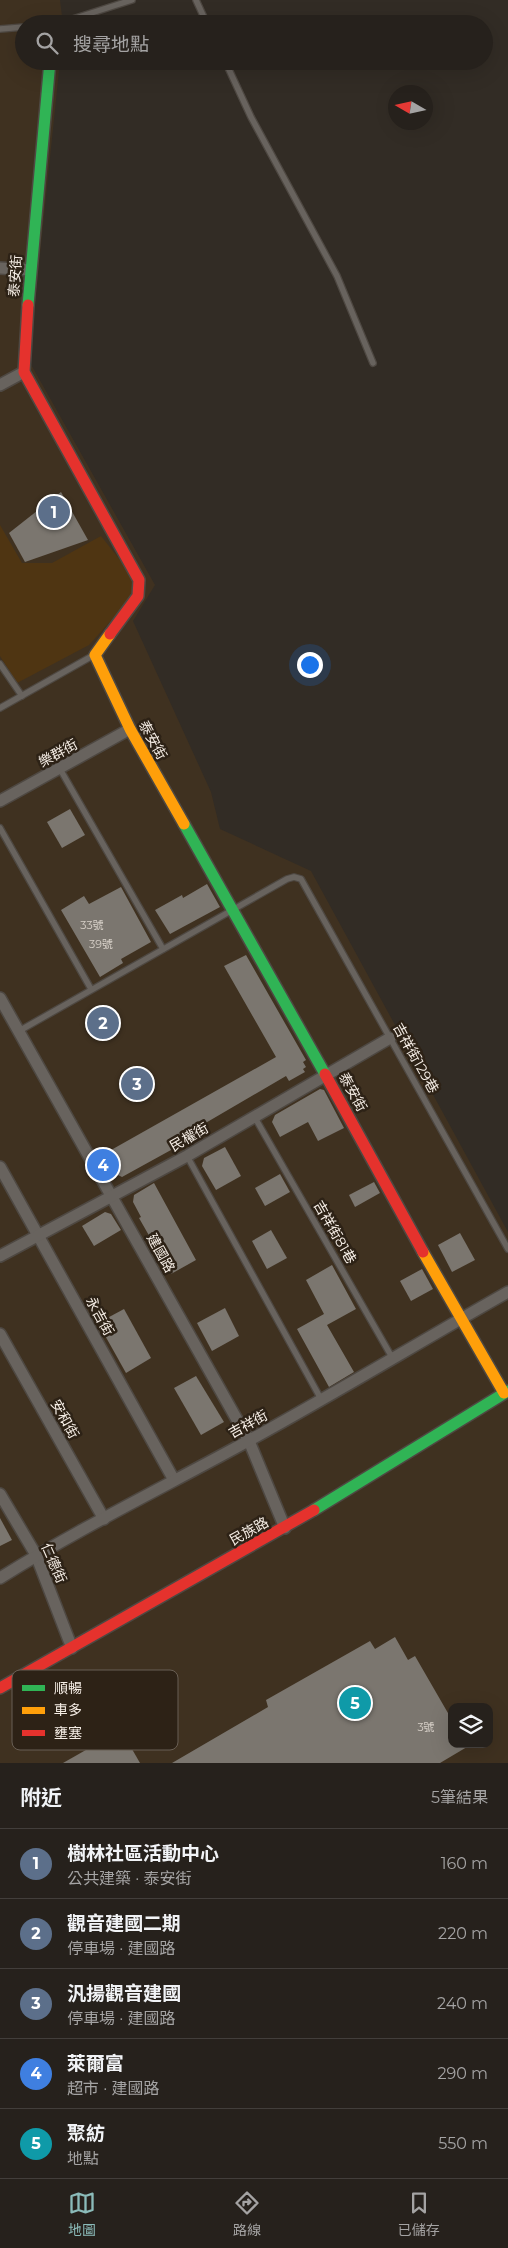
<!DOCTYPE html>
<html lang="zh-TW">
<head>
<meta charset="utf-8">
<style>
	body { margin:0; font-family:Montserrat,"Noto Sans TC",sans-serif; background:#2e2925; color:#f1f3f6 }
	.controls { position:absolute; right:15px; bottom:15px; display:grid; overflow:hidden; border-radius:10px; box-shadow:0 5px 20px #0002 }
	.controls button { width:45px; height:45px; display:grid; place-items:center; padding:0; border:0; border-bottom:1px solid #423e3b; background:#26211c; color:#f1f3f6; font:25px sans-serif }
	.compass { position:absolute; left:388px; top:85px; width:45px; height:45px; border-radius:50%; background:#26211c; box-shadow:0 5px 20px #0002; rotate:279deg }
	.you { position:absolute; left:309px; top:664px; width:18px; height:18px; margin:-12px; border:4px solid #fff; border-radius:50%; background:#1a73e8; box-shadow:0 0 0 8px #1a73e833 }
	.badge { display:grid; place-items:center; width:32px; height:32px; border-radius:50%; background:#8bbbb9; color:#fff; font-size:16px; font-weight:700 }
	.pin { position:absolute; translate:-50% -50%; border:2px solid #fff; box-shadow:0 1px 5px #0006 }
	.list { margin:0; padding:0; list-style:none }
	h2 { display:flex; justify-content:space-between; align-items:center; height:65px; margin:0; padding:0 20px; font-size:21px }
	h2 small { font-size:16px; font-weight:400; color:#a4a3a3 }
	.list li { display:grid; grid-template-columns:32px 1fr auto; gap:15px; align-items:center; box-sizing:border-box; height:70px; padding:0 20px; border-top:1px solid #423e3b }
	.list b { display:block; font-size:19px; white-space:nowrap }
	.list p { margin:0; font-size:16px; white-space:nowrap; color:#a4a3a3 }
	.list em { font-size:16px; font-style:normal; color:#a4a3a3 }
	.icon { flex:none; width:28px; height:28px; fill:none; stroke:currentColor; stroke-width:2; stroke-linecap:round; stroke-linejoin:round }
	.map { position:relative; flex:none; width:508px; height:1763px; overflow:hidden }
	.search { position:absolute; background:#26211c; box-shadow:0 5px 20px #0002; left:15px; right:15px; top:15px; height:55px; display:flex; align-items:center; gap:12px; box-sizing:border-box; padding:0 18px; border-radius:28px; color:#a4a3a3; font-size:19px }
	.sheet { height:415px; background:#26211c }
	nav { display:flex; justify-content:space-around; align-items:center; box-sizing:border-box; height:70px; border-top:1px solid #423e3b; background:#26211c; font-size:14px; color:#a4a3a3 }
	nav a { display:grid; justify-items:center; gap:2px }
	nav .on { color:#8bbbb9 }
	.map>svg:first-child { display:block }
	.built { fill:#3f3120; fill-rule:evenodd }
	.green { fill:#4f3512 }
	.building { fill:#7b766f }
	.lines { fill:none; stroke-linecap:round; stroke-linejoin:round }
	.lane-casing { stroke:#4e4842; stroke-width:8 }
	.street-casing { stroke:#4e4842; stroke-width:14 }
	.fast-casing { stroke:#4e4842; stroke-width:14 }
	.slow-casing { stroke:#4e4842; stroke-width:14 }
	.jam-casing { stroke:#4e4842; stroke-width:14 }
	.lane { stroke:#68635e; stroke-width:5.5 }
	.street { stroke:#68635e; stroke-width:11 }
	.fast { stroke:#30b455; stroke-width:11 }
	.slow { stroke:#ff9f0a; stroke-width:11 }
	.jam { stroke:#e5322d; stroke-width:11 }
	.labels { text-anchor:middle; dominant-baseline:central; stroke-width:5; stroke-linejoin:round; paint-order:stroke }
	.number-label { font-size:11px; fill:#d7d0c8 }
	.street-label { font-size:14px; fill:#f6eee6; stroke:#2d2216 }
	.key { fill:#2d2216; stroke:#695f54; stroke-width:1 }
	.key-label { font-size:14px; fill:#f6eee6 }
</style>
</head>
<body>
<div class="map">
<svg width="508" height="1763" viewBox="0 0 508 1763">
	<rect width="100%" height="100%" fill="#322c25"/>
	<path class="built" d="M0,0H60L63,24H24V61H60L29,361L155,585L133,621L211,792L220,829L311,871L508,1232V1763H0ZM452,1707H489V1744H452Z"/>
	<path class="green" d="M0,525L22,563H52L101,536L135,579L134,595L89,645L17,683L0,656Z"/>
	<g class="building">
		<path d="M61,492L88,540L25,562L9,533Z"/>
		<path d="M70,809L85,835L62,848L47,822Z"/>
		<path d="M207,884L220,907L170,934L155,910L182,895L183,898Z"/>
		<path d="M121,887L151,942L121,959L123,963L100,977L61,910L84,896L89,904Z"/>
		<path d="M246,955L306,1060L303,1062L306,1067L303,1069L305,1072L289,1081L286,1076L197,1128L200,1134L122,1177L116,1174L104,1154L276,1057L224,966Z"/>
		<path d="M320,1089L324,1090L344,1128L318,1141L308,1122L280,1137L272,1122L275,1115Z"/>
		<path d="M225,1147L241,1176L216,1190L202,1166L204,1158Z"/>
		<path d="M280,1174L290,1192L265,1206L255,1188Z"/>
		<path d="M374,1182L380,1193L355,1207L349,1195Z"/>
		<path d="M154,1183L196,1260L171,1274L139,1218L141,1217L133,1202L134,1195Z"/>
		<path d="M105,1212L111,1214L121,1230L94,1246L82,1226Z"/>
		<path d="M271,1230L287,1258L267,1269L252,1241Z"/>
		<path d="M460,1233L475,1260L452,1272L438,1245Z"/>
		<path d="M332,1265L356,1309L327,1325L354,1372L329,1387L297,1329L324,1314L306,1280Z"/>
		<path d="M422,1269L433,1289L411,1301L400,1281Z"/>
		<path d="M225,1308L239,1336L212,1351L197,1323Z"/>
		<path d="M124,1309L151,1358L126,1373L98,1323Z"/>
		<path d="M196,1376L224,1422L201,1435L174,1388Z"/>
		<path d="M0,1518L12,1540L0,1546Z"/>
		<path d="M395,1637L408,1660L415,1656L452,1720V1744H472L440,1763H172L268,1707L266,1700L370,1641L375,1649Z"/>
		<path d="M121,1730L140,1763H63Z"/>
	</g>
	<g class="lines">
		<defs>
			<g id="lane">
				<path d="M196,0L207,24"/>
				<path d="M57,24L132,0"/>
				<path d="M0,29L24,27"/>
				<path d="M225,61L251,117L337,276L373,363"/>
				<path d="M0,664L22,696"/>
				<path d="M0,708L94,655"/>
				<path d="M60,769L163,949"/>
				<path d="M0,828L91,989"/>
				<path d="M19,1031L287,879L294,877L301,879L508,1249"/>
				<path d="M254,1116L393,1359"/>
				<path d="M187,1156L321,1399"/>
			</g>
			<g id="street">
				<path d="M0,268L30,270"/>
				<path d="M0,385L24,372"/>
				<path d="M0,801L130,729"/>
				<path d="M0,998L249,1441L285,1528"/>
				<path d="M0,1167L174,1480"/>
				<path d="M0,1256L187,1156L390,1038"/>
				<path d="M0,1334L104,1519"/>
				<path d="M0,1494L36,1555L72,1648"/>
				<path d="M0,1578C80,1528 166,1486 248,1441C336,1393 421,1341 508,1292"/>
			</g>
			<g id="fast">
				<path d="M28,305L50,61"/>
				<path d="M184,824L325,1074"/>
				<path d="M314,1510L508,1391"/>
			</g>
			<g id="slow">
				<path d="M110,634L95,655L130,729L184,824"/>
				<path d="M423,1252L504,1393"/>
			</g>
			<g id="jam">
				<path d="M28,305L24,372L139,580L138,596L110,634"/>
				<path d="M325,1074L423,1252"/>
				<path d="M0,1688L314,1510"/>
			</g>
		</defs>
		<use href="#lane" class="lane-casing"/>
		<use href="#street" class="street-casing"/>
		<use href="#fast" class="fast-casing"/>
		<use href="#slow" class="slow-casing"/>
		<use href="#jam" class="jam-casing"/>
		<use href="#lane" class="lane"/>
		<use href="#street" class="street"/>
		<use href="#fast" class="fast"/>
		<use href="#slow" class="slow"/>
		<use href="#jam" class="jam"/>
	</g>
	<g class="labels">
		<g class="number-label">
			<text x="92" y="925">33號</text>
			<text x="101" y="944">39號</text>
			<text x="426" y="1727">3號</text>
		</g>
		<g class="street-label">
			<text transform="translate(15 276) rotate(-86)">泰安街</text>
			<text transform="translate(153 740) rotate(61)">泰安街</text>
			<text transform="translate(58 753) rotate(-29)">樂群街</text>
			<text transform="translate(416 1058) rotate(61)">吉祥街129巷</text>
			<text transform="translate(353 1092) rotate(61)">泰安街</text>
			<text transform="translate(189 1137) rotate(-30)">民權街</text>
			<text transform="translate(335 1232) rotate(60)">吉祥街81巷</text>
			<text transform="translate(161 1253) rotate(61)">建國路</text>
			<text transform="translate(100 1316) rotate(61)">永吉街</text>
			<text transform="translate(65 1419) rotate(61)">安和街</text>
			<text transform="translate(248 1424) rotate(-29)">吉祥街</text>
			<text transform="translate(249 1531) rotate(-29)">民族路</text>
			<text transform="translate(54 1563) rotate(66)">仁德街</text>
		</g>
	</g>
	<rect x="12" y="1670" width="166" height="80" rx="8" class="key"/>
	<rect x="22" y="1685" width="23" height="6" fill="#30b455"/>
	<rect x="22" y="1707" width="23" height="7" fill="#ff9f0a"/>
	<rect x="22" y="1730" width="23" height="6" fill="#e5322d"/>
	<g class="key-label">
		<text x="54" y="1693">順暢</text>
		<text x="54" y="1715">車多</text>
		<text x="54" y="1738">壅塞</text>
	</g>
</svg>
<div class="controls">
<button><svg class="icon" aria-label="layers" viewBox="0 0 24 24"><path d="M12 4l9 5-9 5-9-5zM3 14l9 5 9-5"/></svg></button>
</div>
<svg class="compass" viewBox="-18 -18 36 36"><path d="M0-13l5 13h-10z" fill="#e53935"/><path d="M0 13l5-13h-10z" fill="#a4a3a3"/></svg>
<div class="you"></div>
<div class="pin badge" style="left:54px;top:512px;background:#5c6f8a">1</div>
<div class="pin badge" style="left:103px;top:1023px;background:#5c6f8a">2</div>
<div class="pin badge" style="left:137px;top:1084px;background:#5c6f8a">3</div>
<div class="pin badge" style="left:103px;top:1165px;background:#3f7fe0">4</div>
<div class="pin badge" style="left:355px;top:1703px;background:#0f9aa8">5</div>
<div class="search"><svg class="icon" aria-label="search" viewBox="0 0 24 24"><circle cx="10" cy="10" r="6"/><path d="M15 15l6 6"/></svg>搜尋地點</div>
</div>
<section class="sheet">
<h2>附近<small>5筆結果</small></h2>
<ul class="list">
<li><span class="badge" style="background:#5c6f8a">1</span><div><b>樹林社區活動中心</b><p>公共建築 · 泰安街</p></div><em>160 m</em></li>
<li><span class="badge" style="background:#5c6f8a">2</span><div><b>觀音建國二期</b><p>停車場 · 建國路</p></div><em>220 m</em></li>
<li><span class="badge" style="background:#5c6f8a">3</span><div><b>汎揚觀音建國</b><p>停車場 · 建國路</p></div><em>240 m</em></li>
<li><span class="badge" style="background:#3f7fe0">4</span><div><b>萊爾富</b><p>超市 · 建國路</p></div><em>290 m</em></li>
<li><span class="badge" style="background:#0f9aa8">5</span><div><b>聚紡</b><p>地點</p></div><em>550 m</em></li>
</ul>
</section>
<nav>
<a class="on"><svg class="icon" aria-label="map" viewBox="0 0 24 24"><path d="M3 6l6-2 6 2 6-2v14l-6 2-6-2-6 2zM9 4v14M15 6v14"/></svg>地圖</a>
<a><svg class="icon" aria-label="directions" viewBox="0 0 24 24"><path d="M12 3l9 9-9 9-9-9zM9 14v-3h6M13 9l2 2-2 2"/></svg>路線</a>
<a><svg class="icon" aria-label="saved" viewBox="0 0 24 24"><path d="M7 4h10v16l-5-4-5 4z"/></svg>已儲存</a>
</nav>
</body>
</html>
